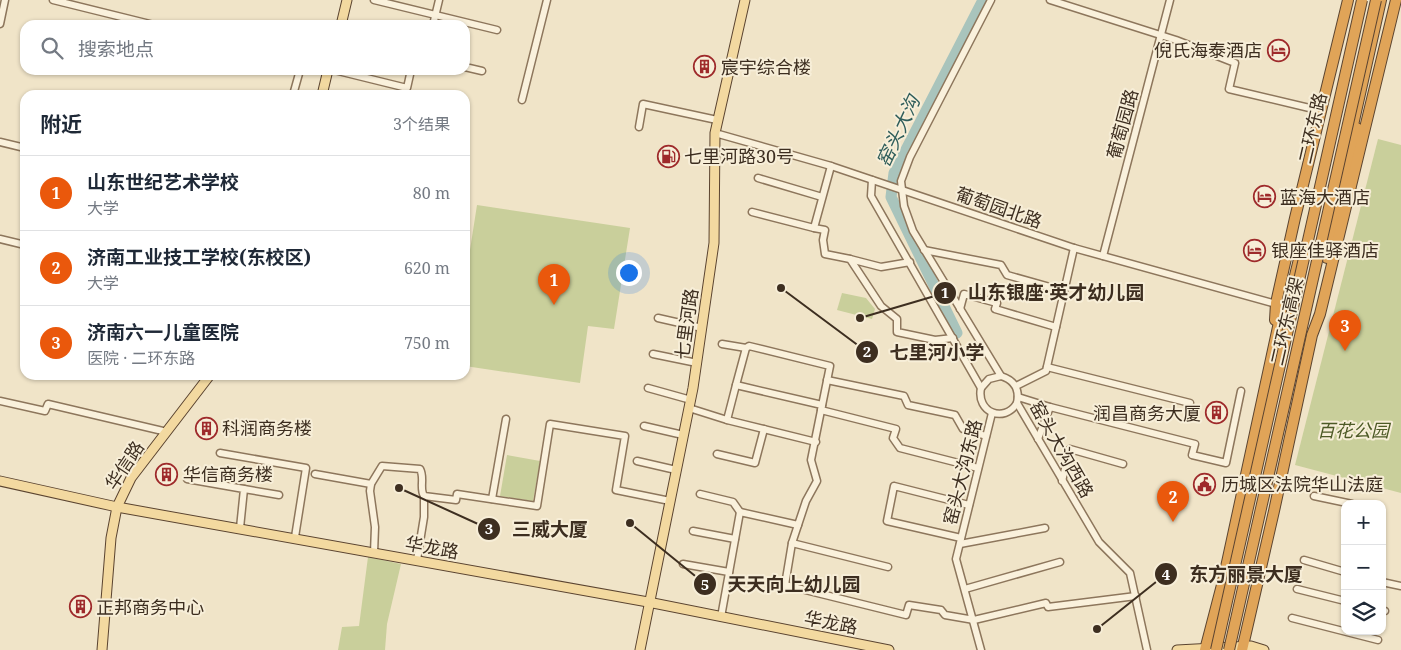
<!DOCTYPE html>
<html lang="zh">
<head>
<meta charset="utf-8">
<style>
	body { margin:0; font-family:"Noto Serif","Noto Sans SC",serif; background:#f6f6f7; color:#1f2937 }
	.controls { position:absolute; right:15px; bottom:15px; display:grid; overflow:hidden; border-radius:10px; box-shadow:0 1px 4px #0004 }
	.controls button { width:45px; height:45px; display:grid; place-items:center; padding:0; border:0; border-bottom:1px solid #e0e1e3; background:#fff; color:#1f2937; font:25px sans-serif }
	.you { position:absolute; left:628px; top:272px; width:18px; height:18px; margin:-12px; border:4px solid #fff; border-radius:50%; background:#1a73e8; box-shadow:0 0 0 8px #1a73e833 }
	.badge { display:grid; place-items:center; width:32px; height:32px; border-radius:50%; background:#ea580c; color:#fff; font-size:16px; font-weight:700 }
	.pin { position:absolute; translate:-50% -41px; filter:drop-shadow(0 1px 2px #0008) }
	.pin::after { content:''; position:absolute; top:26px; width:18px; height:15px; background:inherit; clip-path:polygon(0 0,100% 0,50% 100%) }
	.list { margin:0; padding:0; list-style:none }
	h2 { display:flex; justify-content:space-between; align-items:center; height:65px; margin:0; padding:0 20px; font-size:21px }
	h2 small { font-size:16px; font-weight:400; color:#747a83 }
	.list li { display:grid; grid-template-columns:32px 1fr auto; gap:15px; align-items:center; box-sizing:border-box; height:75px; padding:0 20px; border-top:1px solid #e0e1e3 }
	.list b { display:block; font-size:19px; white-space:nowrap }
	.list p { margin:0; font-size:16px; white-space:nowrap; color:#747a83 }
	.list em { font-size:16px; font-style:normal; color:#747a83 }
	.icon { flex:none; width:28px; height:28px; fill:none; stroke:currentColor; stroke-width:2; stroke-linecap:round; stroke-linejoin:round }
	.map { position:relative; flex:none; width:1401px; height:650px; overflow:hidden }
	.search { position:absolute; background:#fff; box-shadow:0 1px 4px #0004; left:20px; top:20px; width:450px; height:55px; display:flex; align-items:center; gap:12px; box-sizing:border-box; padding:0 18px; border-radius:15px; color:#747a83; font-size:19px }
	.panel { position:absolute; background:#fff; box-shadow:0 1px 4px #0004; left:20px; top:90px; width:450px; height:290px; border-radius:15px }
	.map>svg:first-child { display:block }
	.green { fill:#c9cf9b }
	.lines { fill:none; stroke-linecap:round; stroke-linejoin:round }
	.river { stroke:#a9c4bc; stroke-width:11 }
	.minor-casing { stroke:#8d765c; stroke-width:9 }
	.major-casing { stroke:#5b4430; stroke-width:11 }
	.highway-casing { stroke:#5b4430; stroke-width:12 }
	.minor { stroke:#faf1dc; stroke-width:6 }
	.major { stroke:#f3d9a0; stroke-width:9 }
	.highway { stroke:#e0a458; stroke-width:10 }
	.highway-bridge-casing { stroke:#5b4430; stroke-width:12; stroke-linecap:butt }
	.highway-bridge { stroke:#e0a458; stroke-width:10 }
	.labels { text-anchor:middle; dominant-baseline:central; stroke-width:4; stroke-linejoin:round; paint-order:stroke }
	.poi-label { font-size:18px; fill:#3d2e20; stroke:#f7eed8; text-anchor:start }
	.street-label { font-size:18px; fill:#3d2e20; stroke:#f7eed8 }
	.park-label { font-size:18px; font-style:italic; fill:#4d5a26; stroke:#f7eed8 }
	.water-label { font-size:19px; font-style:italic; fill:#2f5d5a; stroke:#f7eed8 }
	.leader { fill:none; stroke:#3d2e20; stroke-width:2 }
	.callout-dot { fill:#3d2e20; stroke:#f7eed8; stroke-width:2 }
	.mark-label { font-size:15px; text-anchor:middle; font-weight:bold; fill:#fff }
	.callout-label { font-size:19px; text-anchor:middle; font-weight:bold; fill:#3d2e20; stroke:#f7eed8; stroke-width:4; stroke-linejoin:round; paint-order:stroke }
</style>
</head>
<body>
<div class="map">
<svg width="1401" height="650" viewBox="0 0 1401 650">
	<rect width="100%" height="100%" fill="#f0e4c8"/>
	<g class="green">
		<path d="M1378,139L1401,145V493L1295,465Z"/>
		<path d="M477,205L630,228L614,329L588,326L580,383L465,366V282Z"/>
		<path d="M842,293L866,298L875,309L872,319L837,310Z"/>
		<path d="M507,455L540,461L533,501L500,496Z"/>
		<path d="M368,557L401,564L387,624L385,650H338L342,627L359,626Z"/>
	</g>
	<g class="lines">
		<path class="river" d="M957,333L891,197L894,173L983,0"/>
		<defs>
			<g id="minor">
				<path d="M53,0L154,25"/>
				<path d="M374,0L497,30"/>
				<path d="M991,0L910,157L901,181L904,206L913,231L1001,376C1014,380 1020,389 1017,403L1099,542L1130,573L1147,650"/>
				<path d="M1050,0L1176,40L1235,63L1229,89L1322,111"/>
				<path d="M0,24L5,0"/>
				<path d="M433,25L439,0"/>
				<path d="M465,67L482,71"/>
				<path d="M334,70L407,88L411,70"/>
				<path d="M293,95L300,70"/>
				<path d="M522,100L547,0"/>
				<path d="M639,127L643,104L717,120"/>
				<path d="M715,133L831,166L1074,248L1276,304"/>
				<path d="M0,142L25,148"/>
				<path d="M831,166L814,228L825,230L823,240L825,254L850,259L881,306L897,319V332L935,340L953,338"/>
				<path d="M758,178L822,197"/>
				<path d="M872,180L871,196L981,388C976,412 1004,424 1017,403"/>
				<path d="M752,212L814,228"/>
				<path d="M0,239L25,245"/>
				<path d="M924,250L1001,265L1007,275L1064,291"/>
				<path d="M1103,256L1170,0"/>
				<path d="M850,259L881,267L910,262"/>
				<path d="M960,309L964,294L997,303L995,309L1056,327"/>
				<path d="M658,318L702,328"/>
				<path d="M722,344L746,348L736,385"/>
				<path d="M653,354L697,363"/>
				<path d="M1047,367L1190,403"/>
				<path d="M827,380L904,396L908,405L955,415L963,429L986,436"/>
				<path d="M1016,386L1046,371L1074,248"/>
				<path d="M648,388L691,400"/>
				<path d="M981,388L989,379L1001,376"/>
				<path d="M1018,397L1050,407"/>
				<path d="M0,401L45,411L48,404L167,432"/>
				<path d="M689,408L727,420L816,442"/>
				<path d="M821,410L896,429L893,438L900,448L978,468"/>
				<path d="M727,420L736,385L822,405"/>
				<path d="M644,426L683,435"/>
				<path d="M1038,439L1050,407L1195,444L1192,455L1226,463L1241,391"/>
				<path d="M220,453L306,468L295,537"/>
				<path d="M717,454L755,463L764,429"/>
				<path d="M637,461L676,470"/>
				<path d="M315,474L371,484"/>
				<path d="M187,479L244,489L240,528"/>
				<path d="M1062,481L1070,449L1123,464"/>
				<path d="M244,489L279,495"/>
				<path d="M700,494L733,502L740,512"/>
				<path d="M1314,496L1352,504"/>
				<path d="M492,499L506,419"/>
				<path d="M798,525L792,543L785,585L906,615L909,605L941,610L945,615L974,620L1046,603L1048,607L1136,596"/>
				<path d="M693,531L735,539"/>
				<path d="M961,538L887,521L894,486L969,505"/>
				<path d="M792,543L888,567"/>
				<path d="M960,544L1045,528"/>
				<path d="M374,553L375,527L370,491L371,484L382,466L420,469C425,478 419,488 424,496L456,500L457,494L537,506L550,424L625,436L616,490L670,501"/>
				<path d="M417,560L424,517V496"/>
				<path d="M1304,560L1345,572"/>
				<path d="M683,564L729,572"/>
				<path d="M1382,582L1401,586"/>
				<path d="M965,589L1060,562"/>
				<path d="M1297,589L1345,601"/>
				<path d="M1382,610L1385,611"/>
				<path d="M721,617L740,512L798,525L806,501L817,481L811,460L830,366L749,346L746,348"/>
				<path d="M1292,618L1378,640"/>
				<path d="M981,650L956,559L992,413"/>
			</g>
			<g id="major">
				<path d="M341,25L347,0"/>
				<path d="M322,95L328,70"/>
				<path d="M0,481L117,507L648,602L889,650"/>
				<path d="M102,650L111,538L117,507L131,478L210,375"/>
				<path d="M640,650L693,388L714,243L715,133L745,0"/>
				<path d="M1177,650L1251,646L1264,650"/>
			</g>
			<g id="highway">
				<path d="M1351,134L1381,0"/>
				<path d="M1327,258L1357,128"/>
				<path d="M1275,320L1276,303L1295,218L1348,0"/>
				<path d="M1205,650L1223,581L1281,313L1289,300L1302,247"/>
				<path d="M1242,650L1274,511L1312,335L1320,314L1396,0"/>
			</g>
		</defs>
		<use href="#minor" class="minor-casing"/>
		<use href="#major" class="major-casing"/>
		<use href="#highway" class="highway-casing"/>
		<use href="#minor" class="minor"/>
		<use href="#major" class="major"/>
		<use href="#highway" class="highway"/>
		<defs>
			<g id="highway-bridge">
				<path d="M1216,650L1362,0"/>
				<path d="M1229,650L1376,0"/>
			</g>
		</defs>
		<use href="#highway-bridge" class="highway-bridge-casing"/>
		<use href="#highway-bridge" class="highway-bridge"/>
	</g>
	<defs>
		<symbol id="hotel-ring" viewBox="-11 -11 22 22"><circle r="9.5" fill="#f7eed8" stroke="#9e2a2b" stroke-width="1.5"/><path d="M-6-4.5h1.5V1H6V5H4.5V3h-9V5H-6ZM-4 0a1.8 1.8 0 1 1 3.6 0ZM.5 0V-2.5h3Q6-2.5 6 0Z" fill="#9e2a2b"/></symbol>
		<symbol id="building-ring" viewBox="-11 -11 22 22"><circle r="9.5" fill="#f7eed8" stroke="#9e2a2b" stroke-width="1.5"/><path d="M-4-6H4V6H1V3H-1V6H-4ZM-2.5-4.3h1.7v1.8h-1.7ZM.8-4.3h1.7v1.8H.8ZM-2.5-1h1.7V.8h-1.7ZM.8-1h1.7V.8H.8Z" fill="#9e2a2b"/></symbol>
		<symbol id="fuel-ring" viewBox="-11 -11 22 22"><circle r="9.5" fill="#f7eed8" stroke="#9e2a2b" stroke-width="1.5"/><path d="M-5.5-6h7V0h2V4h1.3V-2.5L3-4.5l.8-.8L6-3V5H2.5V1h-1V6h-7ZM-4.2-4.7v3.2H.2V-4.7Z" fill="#9e2a2b"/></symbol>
		<symbol id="civic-ring" viewBox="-11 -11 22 22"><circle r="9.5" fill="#f7eed8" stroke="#9e2a2b" stroke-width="1.5"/><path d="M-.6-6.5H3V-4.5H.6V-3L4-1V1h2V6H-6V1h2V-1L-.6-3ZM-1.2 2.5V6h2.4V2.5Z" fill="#9e2a2b"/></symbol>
	</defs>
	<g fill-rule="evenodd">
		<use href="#hotel-ring" x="1266" y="38" width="25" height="25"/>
		<use href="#building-ring" x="692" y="54" width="25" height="25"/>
		<use href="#fuel-ring" x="656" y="144" width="25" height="25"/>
		<use href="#hotel-ring" x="1252" y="184" width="25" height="25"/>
		<use href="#hotel-ring" x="1242" y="238" width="25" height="25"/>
		<use href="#building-ring" x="1204" y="400" width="25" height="25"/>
		<use href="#building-ring" x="194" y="416" width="25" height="25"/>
		<use href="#building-ring" x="154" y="462" width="25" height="25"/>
		<use href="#civic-ring" x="1192" y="472" width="25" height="25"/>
		<use href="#building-ring" x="68" y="594" width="25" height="25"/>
	</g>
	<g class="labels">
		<g class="poi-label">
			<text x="1262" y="50" text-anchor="end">倪氏海泰酒店</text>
			<text x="721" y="67">宸宇综合楼</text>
			<text x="684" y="156">七里河路30号</text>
			<text x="1280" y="197">蓝海大酒店</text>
			<text x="1271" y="250">银座佳驿酒店</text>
			<text x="1201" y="413" text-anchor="end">润昌商务大厦</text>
			<text x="222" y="428">科润商务楼</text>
			<text x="183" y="474">华信商务楼</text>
			<text x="1221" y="484">历城区法院华山法庭</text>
			<text x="96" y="607">正邦商务中心</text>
		</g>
		<g class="street-label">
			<text transform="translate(1122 124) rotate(-75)">葡萄园路</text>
			<text transform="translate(1312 128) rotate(-77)">二环东路</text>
			<text transform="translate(999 207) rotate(19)">葡萄园北路</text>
			<text transform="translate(1286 321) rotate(-77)">二环东高架</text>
			<text transform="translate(686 324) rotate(-82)">七里河路</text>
			<text transform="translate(1062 449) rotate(60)">窑头大沟西路</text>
			<text transform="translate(124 465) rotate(-56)">华信路</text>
			<text transform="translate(962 472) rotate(-76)">窑头大沟东路</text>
			<text transform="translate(432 547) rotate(10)">华龙路</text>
			<text transform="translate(831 622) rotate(11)">华龙路</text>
		</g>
		<g class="park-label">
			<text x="1353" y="430">百花公园</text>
		</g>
		<g class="water-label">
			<text transform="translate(898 131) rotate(-65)">窑头大沟</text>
		</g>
	</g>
	<path class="leader" d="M860 318L945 293M781 288L867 352M399 488L489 529M1097 629L1166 574M630 523L705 584"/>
	<g class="callout-dot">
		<circle cx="860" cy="318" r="5"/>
		<circle cx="781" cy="288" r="5"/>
		<circle cx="399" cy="488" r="5"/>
		<circle cx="1097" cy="629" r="5"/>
		<circle cx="630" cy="523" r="5"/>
		<circle cx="945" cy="293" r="12"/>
		<circle cx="867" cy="352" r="12"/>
		<circle cx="489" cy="529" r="12"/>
		<circle cx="1166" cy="574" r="12"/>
		<circle cx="705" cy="584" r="12"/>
	</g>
	<g class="mark-label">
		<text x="945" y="298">1</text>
		<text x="867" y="357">2</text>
		<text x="489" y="534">3</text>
		<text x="1166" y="580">4</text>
		<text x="705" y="590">5</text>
	</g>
	<g class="callout-label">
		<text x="1056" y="299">山东银座·英才幼儿园</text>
		<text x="937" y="359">七里河小学</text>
		<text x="550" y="536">三威大厦</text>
		<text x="1246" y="581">东方丽景大厦</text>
		<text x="794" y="591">天天向上幼儿园</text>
	</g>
</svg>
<div class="controls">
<button>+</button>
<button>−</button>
<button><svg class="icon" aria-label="layers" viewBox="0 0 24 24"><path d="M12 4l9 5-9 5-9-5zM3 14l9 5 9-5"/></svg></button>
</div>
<div class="you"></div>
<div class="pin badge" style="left:554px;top:305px">1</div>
<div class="pin badge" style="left:1173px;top:522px">2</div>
<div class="pin badge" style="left:1345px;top:351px">3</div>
<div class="search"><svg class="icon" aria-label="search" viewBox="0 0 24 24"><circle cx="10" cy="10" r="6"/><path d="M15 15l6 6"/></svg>搜索地点</div>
<section class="panel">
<h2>附近<small>3个结果</small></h2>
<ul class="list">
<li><span class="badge">1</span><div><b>山东世纪艺术学校</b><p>大学</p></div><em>80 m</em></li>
<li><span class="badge">2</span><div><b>济南工业技工学校(东校区)</b><p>大学</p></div><em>620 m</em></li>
<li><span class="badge">3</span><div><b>济南六一儿童医院</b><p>医院 · 二环东路</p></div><em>750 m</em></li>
</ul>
</section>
</div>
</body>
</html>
